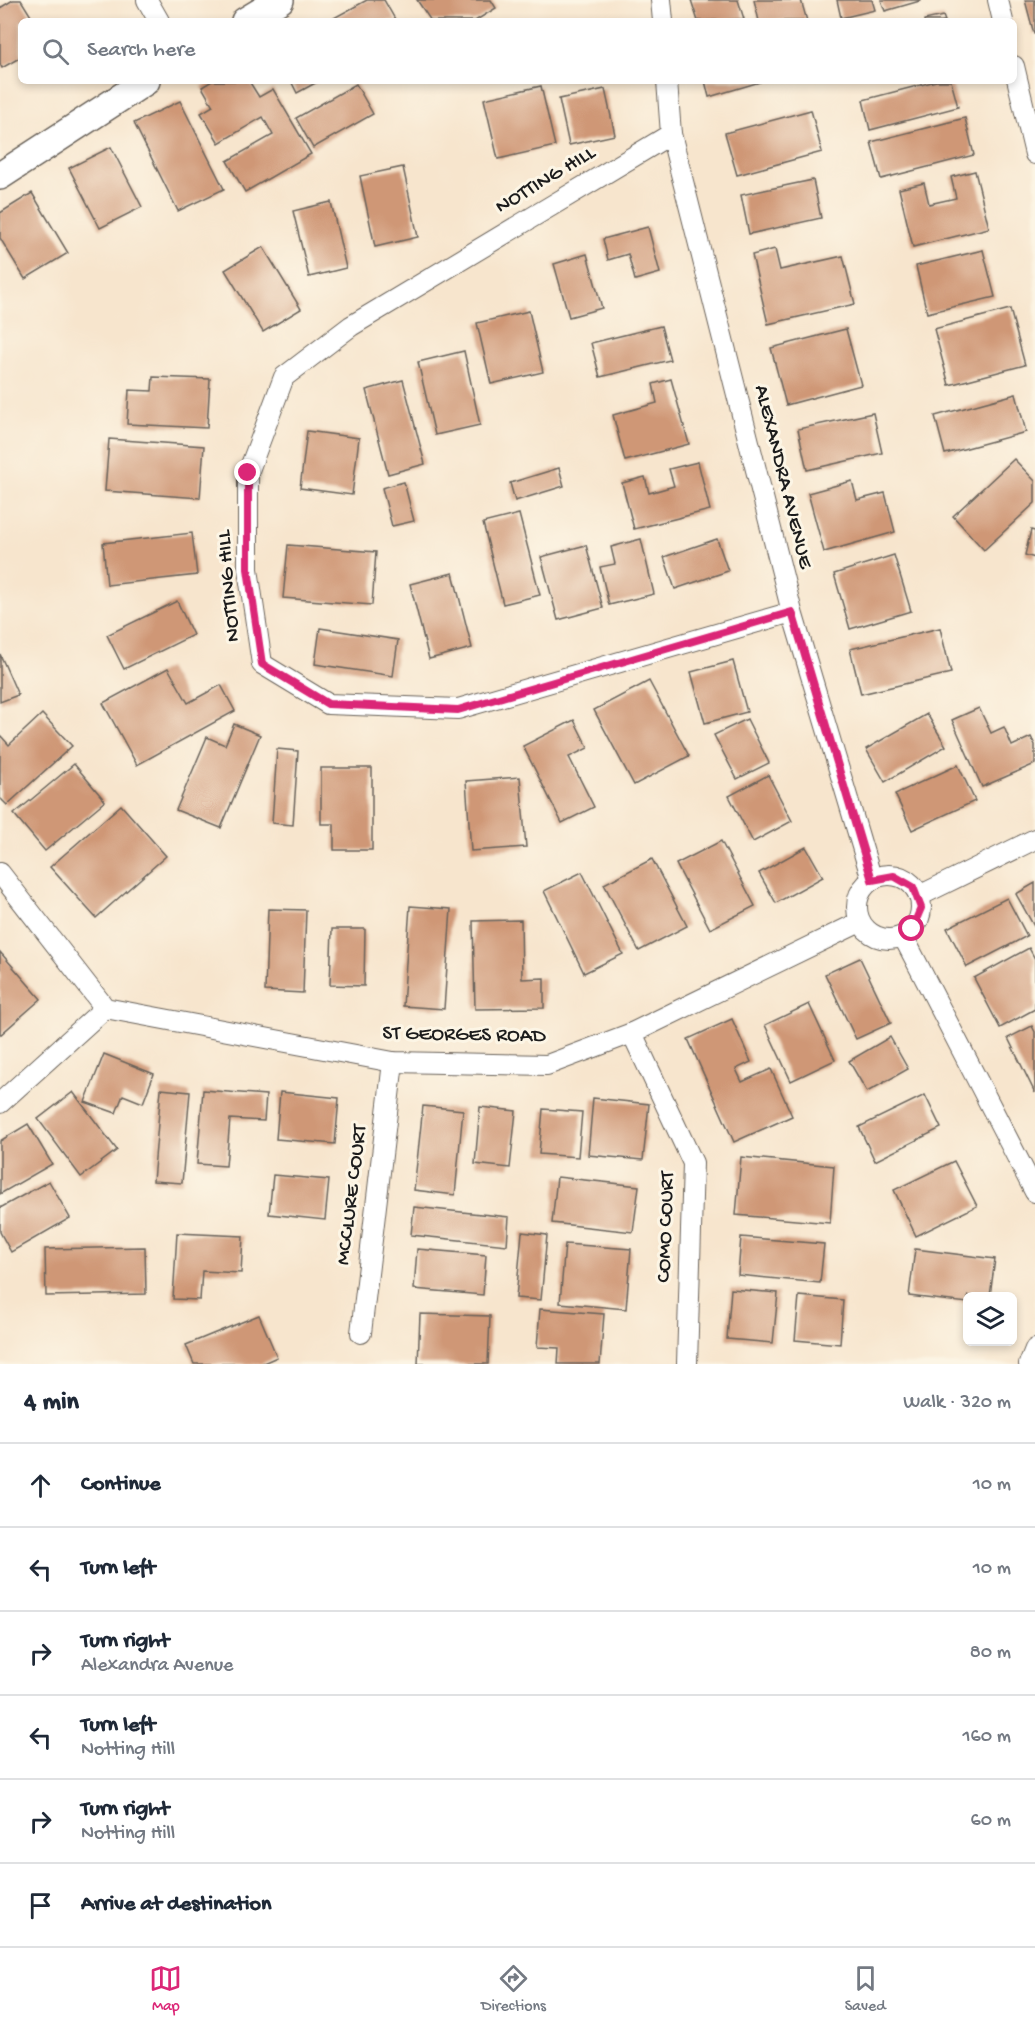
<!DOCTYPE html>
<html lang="en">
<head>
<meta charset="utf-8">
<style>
	body { margin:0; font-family:"Gochi Hand",sans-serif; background:#f2f2f3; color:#1f2937 }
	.controls { position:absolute; right:18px; bottom:18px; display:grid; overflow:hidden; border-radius:9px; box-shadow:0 3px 9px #0003 }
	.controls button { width:54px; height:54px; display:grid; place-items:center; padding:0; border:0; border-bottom:2px solid #e0e1e3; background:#fff; color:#1f2937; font:30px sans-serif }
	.stop { position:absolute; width:18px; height:18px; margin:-14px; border:4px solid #db2777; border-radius:50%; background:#fff }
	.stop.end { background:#db2777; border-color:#fff; box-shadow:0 2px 6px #0008 }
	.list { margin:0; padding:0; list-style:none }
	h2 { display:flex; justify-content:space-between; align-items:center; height:78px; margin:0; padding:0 24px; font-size:26px }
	h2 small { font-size:20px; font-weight:400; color:#747a83 }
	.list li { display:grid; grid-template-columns:39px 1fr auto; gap:18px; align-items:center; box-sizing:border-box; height:84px; padding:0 24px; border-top:2px solid #e0e1e3 }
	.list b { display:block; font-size:22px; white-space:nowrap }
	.list p { margin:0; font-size:20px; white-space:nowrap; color:#747a83 }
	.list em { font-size:20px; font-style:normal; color:#747a83 }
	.icon { flex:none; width:33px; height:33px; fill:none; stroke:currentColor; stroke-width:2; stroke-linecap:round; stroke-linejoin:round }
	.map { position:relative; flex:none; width:1035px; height:1364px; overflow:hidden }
	.search { position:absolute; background:#fff; box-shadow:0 3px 9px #0003; left:18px; right:18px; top:18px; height:66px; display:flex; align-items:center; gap:15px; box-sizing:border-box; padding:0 21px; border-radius:9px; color:#747a83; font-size:22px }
	.sheet { height:582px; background:#fff }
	nav { display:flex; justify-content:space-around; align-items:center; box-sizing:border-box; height:84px; border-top:2px solid #e0e1e3; background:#fff; font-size:16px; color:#747a83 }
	nav a { display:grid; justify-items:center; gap:3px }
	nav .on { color:#db2777 }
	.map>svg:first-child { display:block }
	.building { fill:#cf9776 }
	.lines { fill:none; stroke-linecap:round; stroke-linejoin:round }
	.street-casing { stroke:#69625a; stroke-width:22 }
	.secondary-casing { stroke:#69625a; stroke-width:30 }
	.street { stroke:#fff; stroke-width:20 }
	.secondary { stroke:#fff; stroke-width:27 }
	.route { stroke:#db2777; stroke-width:8 }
	.labels { text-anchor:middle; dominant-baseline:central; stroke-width:6; stroke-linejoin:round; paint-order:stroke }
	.street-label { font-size:21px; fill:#1c1c1c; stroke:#fcf5e5 }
</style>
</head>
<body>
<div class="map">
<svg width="1035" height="1364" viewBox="0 0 1035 1364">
	<rect width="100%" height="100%" fill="#fcf5e5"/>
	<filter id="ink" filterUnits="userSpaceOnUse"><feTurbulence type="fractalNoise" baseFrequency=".0167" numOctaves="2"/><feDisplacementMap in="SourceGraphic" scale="12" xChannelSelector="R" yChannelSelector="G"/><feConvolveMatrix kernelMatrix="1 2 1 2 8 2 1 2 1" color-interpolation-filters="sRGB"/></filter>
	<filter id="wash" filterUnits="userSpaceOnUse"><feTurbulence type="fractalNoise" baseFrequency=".008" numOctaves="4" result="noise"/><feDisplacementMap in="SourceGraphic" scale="24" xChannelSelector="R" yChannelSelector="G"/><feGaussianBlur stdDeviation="1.35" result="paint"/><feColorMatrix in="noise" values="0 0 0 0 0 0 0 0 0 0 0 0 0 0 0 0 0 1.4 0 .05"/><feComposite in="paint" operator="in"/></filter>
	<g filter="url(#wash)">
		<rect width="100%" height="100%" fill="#f7e5cd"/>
		<g id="blocks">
			<g class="building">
				<path d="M13,0H21L34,21H21V57L2,68L0,64V8Z"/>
				<path d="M367,0H384L396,21H333L332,19Z"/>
				<path d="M417,0H491L496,8L475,21H431Z"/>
				<path d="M691,0H738L744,19L698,21Z"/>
				<path d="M754,0H801L807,21H759Z"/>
				<path d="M837,0H872L875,10L841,18Z"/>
				<path d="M881,0H920V1L885,11Z"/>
				<path d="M1025,0H1035V34H1034Z"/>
				<path d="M943,16L945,21H924V20Z"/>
				<path d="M212,81H249L259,97L273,89L311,154L245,192L227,161L273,135L263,117L219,143L201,113L213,106L202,87Z"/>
				<path d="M291,81H319L297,93Z"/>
				<path d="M705,81H760V82L709,97Z"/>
				<path d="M936,81H951L958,107L870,130L863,100Z"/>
				<path d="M356,84L373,114L313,148L296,118Z"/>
				<path d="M541,86L555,146L498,159L484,99Z"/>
				<path d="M605,89L615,135L569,145L559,99Z"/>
				<path d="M180,101L224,189L178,211L134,123Z"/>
				<path d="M811,110L822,152L737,175L725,133Z"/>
				<path d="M965,118L974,155L881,179L871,142Z"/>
				<path d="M111,147L142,207L100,228L69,168Z"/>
				<path d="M403,167L418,237L375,247L360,176Z"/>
				<path d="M975,171L989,228L913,247L899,189L924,183L929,204L956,198L951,177Z"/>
				<path d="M813,180L821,218L749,234L741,195Z"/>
				<path d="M32,193L68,253L25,279L0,238V213Z"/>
				<path d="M331,202L346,268L309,277L293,211Z"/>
				<path d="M648,227L660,273L635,280L628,254L608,260L603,239Z"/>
				<path d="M263,247L301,309L263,332L225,270Z"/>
				<path d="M775,249L780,270L843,256L855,304L768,324L752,255Z"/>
				<path d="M983,250L995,297L927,313L916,266Z"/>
				<path d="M587,254L602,308L569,317L554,264Z"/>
				<path d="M1010,309L1025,365L949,385L934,329Z"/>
				<path d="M529,311L543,372L491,384L477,323Z"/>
				<path d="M661,326L670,360L600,377L591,343Z"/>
				<path d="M846,329L861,385L786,405L771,348Z"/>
				<path d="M464,351L480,425L435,435L418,362Z"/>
				<path d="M153,377L210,379L207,428L127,424L129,390L152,391Z"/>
				<path d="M671,379L689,444L625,461L613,415L657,403L653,384Z"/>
				<path d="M403,380L425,464L388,474L366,390Z"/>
				<path d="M1016,394L1026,432L945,454L935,416Z"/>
				<path d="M873,413L882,453L807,470L798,429Z"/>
				<path d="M307,431L359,438L352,495L300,488Z"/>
				<path d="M109,439L204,446L200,498L105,491Z"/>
				<path d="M1014,459L1035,481V503L984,550L953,516Z"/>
				<path d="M698,462L710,510L634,529L622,483L645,477L649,493L674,486L669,469Z"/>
				<path d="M559,468L564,486L515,501L510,483Z"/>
				<path d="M852,481L857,500L885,493L895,532L824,552L808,493Z"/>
				<path d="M404,482L414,521L392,526L382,488Z"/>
				<path d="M519,514L540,595L503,604L483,523Z"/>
				<path d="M1031,530L1035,531V558L1025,555Z"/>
				<path d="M192,533L197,575L107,585L103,543Z"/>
				<path d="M641,539L654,594L609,605L600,567L615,564L611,547Z"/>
				<path d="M717,539L728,571L675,589L664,557Z"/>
				<path d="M288,545L376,552L372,605L283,598Z"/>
				<path d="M586,545L603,608L558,620L541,557Z"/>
				<path d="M894,555L911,611L850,629L834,574Z"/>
				<path d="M453,573L472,648L429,659L410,584Z"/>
				<path d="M177,601L193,635L124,669L107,635Z"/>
				<path d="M320,628L398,640L393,676L315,664Z"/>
				<path d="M940,628L951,673L861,694L850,649Z"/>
				<path d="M0,654L18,695L0,702Z"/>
				<path d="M733,661L747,712L705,723L691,672Z"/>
				<path d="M168,668L188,703L221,685L235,711L137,765L103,703Z"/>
				<path d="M649,681L689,756L634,785L594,710Z"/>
				<path d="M979,708L991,733L1004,727L1012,746L1031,737L1035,745V764L982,787L952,720Z"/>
				<path d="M42,714L72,746L7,805L0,798V735L9,745Z"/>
				<path d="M927,714L946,746L885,782L866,749Z"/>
				<path d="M747,719L769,763L737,779L714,735Z"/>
				<path d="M574,720L588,748L569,757L594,807L562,823L523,746Z"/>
				<path d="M234,724L260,735L221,828L176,810L207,737L225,745Z"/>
				<path d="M277,749L298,751L293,825L272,823Z"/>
				<path d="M74,764L105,801L45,851L14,814Z"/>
				<path d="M958,765L975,801L912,830L895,794Z"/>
				<path d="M321,768H372V850H334V824H321Z"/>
				<path d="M768,775L792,821L753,842L729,796Z"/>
				<path d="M520,777L526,847L471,851L466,781Z"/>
				<path d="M121,805L166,856L96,918L50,867Z"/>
				<path d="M721,841L755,906L710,929L676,864Z"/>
				<path d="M806,847L823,877L776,903L759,873Z"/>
				<path d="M652,859L687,926L639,951L604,884Z"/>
				<path d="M582,872L623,954L584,973L544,891Z"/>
				<path d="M1035,883V928L1016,894Z"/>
				<path d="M1007,898L1027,936L967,967L947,928Z"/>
				<path d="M410,906L451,909L444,1009L403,1006Z"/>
				<path d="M268,909L306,910L303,993L265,991Z"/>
				<path d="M521,920L522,979L544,978V1008L475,1009L473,921Z"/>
				<path d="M332,929H365L364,986L330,985Z"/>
				<path d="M1029,948L1035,959V1009L1000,1028L974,978Z"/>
				<path d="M0,952L41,999L0,1035Z"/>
				<path d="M860,958L891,1023L856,1039L825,974Z"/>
				<path d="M809,1004L835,1060L791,1081L765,1025Z"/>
				<path d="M732,1019L751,1062L736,1069L742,1082L771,1069L792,1116L734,1142L688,1039Z"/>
				<path d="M1032,1026L1035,1032V1093L1008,1038Z"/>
				<path d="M890,1037L908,1069L867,1092L849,1061Z"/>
				<path d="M104,1054L154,1074L143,1103L123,1095L116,1113L85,1102Z"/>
				<path d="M161,1089L190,1092L182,1183L153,1181Z"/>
				<path d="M203,1090L266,1095L264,1121L230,1119L226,1166L197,1164Z"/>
				<path d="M73,1092L117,1150L81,1177L38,1119Z"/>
				<path d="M280,1092L339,1098L335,1144L276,1139Z"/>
				<path d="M925,1095L941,1128L875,1161L859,1127Z"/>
				<path d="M593,1098L649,1104L643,1160L588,1155Z"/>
				<path d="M423,1106L463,1110L455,1195L414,1190Z"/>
				<path d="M480,1107L516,1111L510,1168L475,1164Z"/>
				<path d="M543,1109L582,1112L578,1157L539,1154Z"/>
				<path d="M28,1124L52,1164L0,1194V1141Z"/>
				<path d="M741,1157L834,1166L830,1223L736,1215Z"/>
				<path d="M954,1161L977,1206L916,1236L894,1190Z"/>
				<path d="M273,1175L329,1180L325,1220L269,1214Z"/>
				<path d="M557,1177L639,1186L633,1232L552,1223Z"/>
				<path d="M49,1181L70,1218L11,1252L0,1232V1208Z"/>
				<path d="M414,1207L509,1217L507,1245L411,1235Z"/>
				<path d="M522,1232L547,1235L541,1300L516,1298Z"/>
				<path d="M177,1233L243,1236L241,1273L202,1271L200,1300L173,1299Z"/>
				<path d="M741,1237L824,1244L820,1283L738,1275Z"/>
				<path d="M565,1244L631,1249L626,1309L560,1303Z"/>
				<path d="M145,1247L146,1294L46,1296L45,1249Z"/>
				<path d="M417,1249L486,1255L483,1295L414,1289Z"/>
				<path d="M915,1249L995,1259L990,1296H968V1303L909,1296Z"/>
				<path d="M731,1289L778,1293L773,1343L727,1339Z"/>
				<path d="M799,1296L843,1300L840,1344L795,1340Z"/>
				<path d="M540,1309L604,1314L600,1364H558L559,1348L537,1347Z"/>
				<path d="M420,1314L490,1316L488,1364H418Z"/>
				<path d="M259,1315L277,1357L261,1364H194L186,1345Z"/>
			</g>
		</g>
	</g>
	<g filter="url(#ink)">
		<use href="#blocks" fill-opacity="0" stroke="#69625a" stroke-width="1.5"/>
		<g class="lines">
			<defs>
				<g id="street">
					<path d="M147,0L159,21"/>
					<path d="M661,0L663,21"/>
					<path d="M998,0L1003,21"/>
					<path d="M1014,66L1035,154"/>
					<path d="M667,81L671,134L792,612L872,880"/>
					<path d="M671,134L351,326L284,377L248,473V569L262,664L328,704L458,709L792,612"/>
					<path d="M0,873L105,1008L393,1062L547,1065L632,1033L860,922"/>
					<circle cx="889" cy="907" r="32"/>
					<path d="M919,896L1035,839"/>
					<path d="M903,936L1035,1192"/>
					<path d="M632,1033L693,1163L687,1364"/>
					<path d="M0,1103L105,1008"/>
					<path d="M361,1333L393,1062"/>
					<path d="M1029,1364L1035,1349"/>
				</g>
				<g id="secondary">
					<path d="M245,21L280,0"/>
					<path d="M0,176L146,81"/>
				</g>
			</defs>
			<use href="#street" class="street-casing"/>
			<use href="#secondary" class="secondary-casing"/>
			<use href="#street" class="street"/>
			<use href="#secondary" class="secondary"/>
		</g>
	</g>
	<g class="lines" filter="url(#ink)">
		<path class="route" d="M248,473V569L262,664L328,704L458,710L792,612L872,880L894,876L913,887L921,908L912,929"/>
	</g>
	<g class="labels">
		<g class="street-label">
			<text transform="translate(546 181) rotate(-31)">NOTTING HILL</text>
			<text transform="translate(782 477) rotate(76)">ALEXANDRA AVENUE</text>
			<text transform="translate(230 586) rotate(-95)">NOTTING HILL</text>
			<text transform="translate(464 1036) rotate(1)">ST GEORGES ROAD</text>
			<text transform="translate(353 1195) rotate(-83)">MCCLURE COURT</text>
			<text transform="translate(667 1227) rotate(-88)">COMO COURT</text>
		</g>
	</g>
</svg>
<div class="controls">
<button><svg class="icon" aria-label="layers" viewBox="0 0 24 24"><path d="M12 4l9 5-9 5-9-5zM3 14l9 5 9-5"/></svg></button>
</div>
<div class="stop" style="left:912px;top:929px"></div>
<div class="stop end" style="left:248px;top:473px"></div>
<div class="search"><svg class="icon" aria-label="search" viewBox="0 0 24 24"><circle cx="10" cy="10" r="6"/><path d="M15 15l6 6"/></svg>Search here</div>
</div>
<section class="sheet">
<h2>4 min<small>Walk · 320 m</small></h2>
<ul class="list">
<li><svg class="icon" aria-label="ahead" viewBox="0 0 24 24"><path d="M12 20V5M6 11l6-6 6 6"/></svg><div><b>Continue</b></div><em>10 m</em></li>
<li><svg class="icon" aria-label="left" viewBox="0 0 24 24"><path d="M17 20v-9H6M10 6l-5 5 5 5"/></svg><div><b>Turn left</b></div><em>10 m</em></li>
<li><svg class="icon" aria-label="right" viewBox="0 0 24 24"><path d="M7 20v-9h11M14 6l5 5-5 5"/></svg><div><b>Turn right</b><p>Alexandra Avenue</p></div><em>80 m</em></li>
<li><svg class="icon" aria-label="left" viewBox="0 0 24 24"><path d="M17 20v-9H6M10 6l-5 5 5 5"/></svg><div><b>Turn left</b><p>Notting Hill</p></div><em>160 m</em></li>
<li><svg class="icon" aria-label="right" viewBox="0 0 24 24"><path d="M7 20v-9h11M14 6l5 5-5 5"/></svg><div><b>Turn right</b><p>Notting Hill</p></div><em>60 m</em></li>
<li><svg class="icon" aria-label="arrive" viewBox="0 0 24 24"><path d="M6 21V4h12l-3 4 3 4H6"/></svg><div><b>Arrive at destination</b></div></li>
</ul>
</section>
<nav>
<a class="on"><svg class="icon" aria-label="map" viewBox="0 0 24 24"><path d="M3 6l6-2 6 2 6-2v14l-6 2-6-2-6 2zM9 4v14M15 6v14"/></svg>Map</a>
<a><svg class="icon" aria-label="directions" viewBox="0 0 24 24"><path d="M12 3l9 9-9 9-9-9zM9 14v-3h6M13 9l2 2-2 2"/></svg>Directions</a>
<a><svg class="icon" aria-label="saved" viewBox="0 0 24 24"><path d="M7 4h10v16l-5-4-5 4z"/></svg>Saved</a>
</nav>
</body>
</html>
